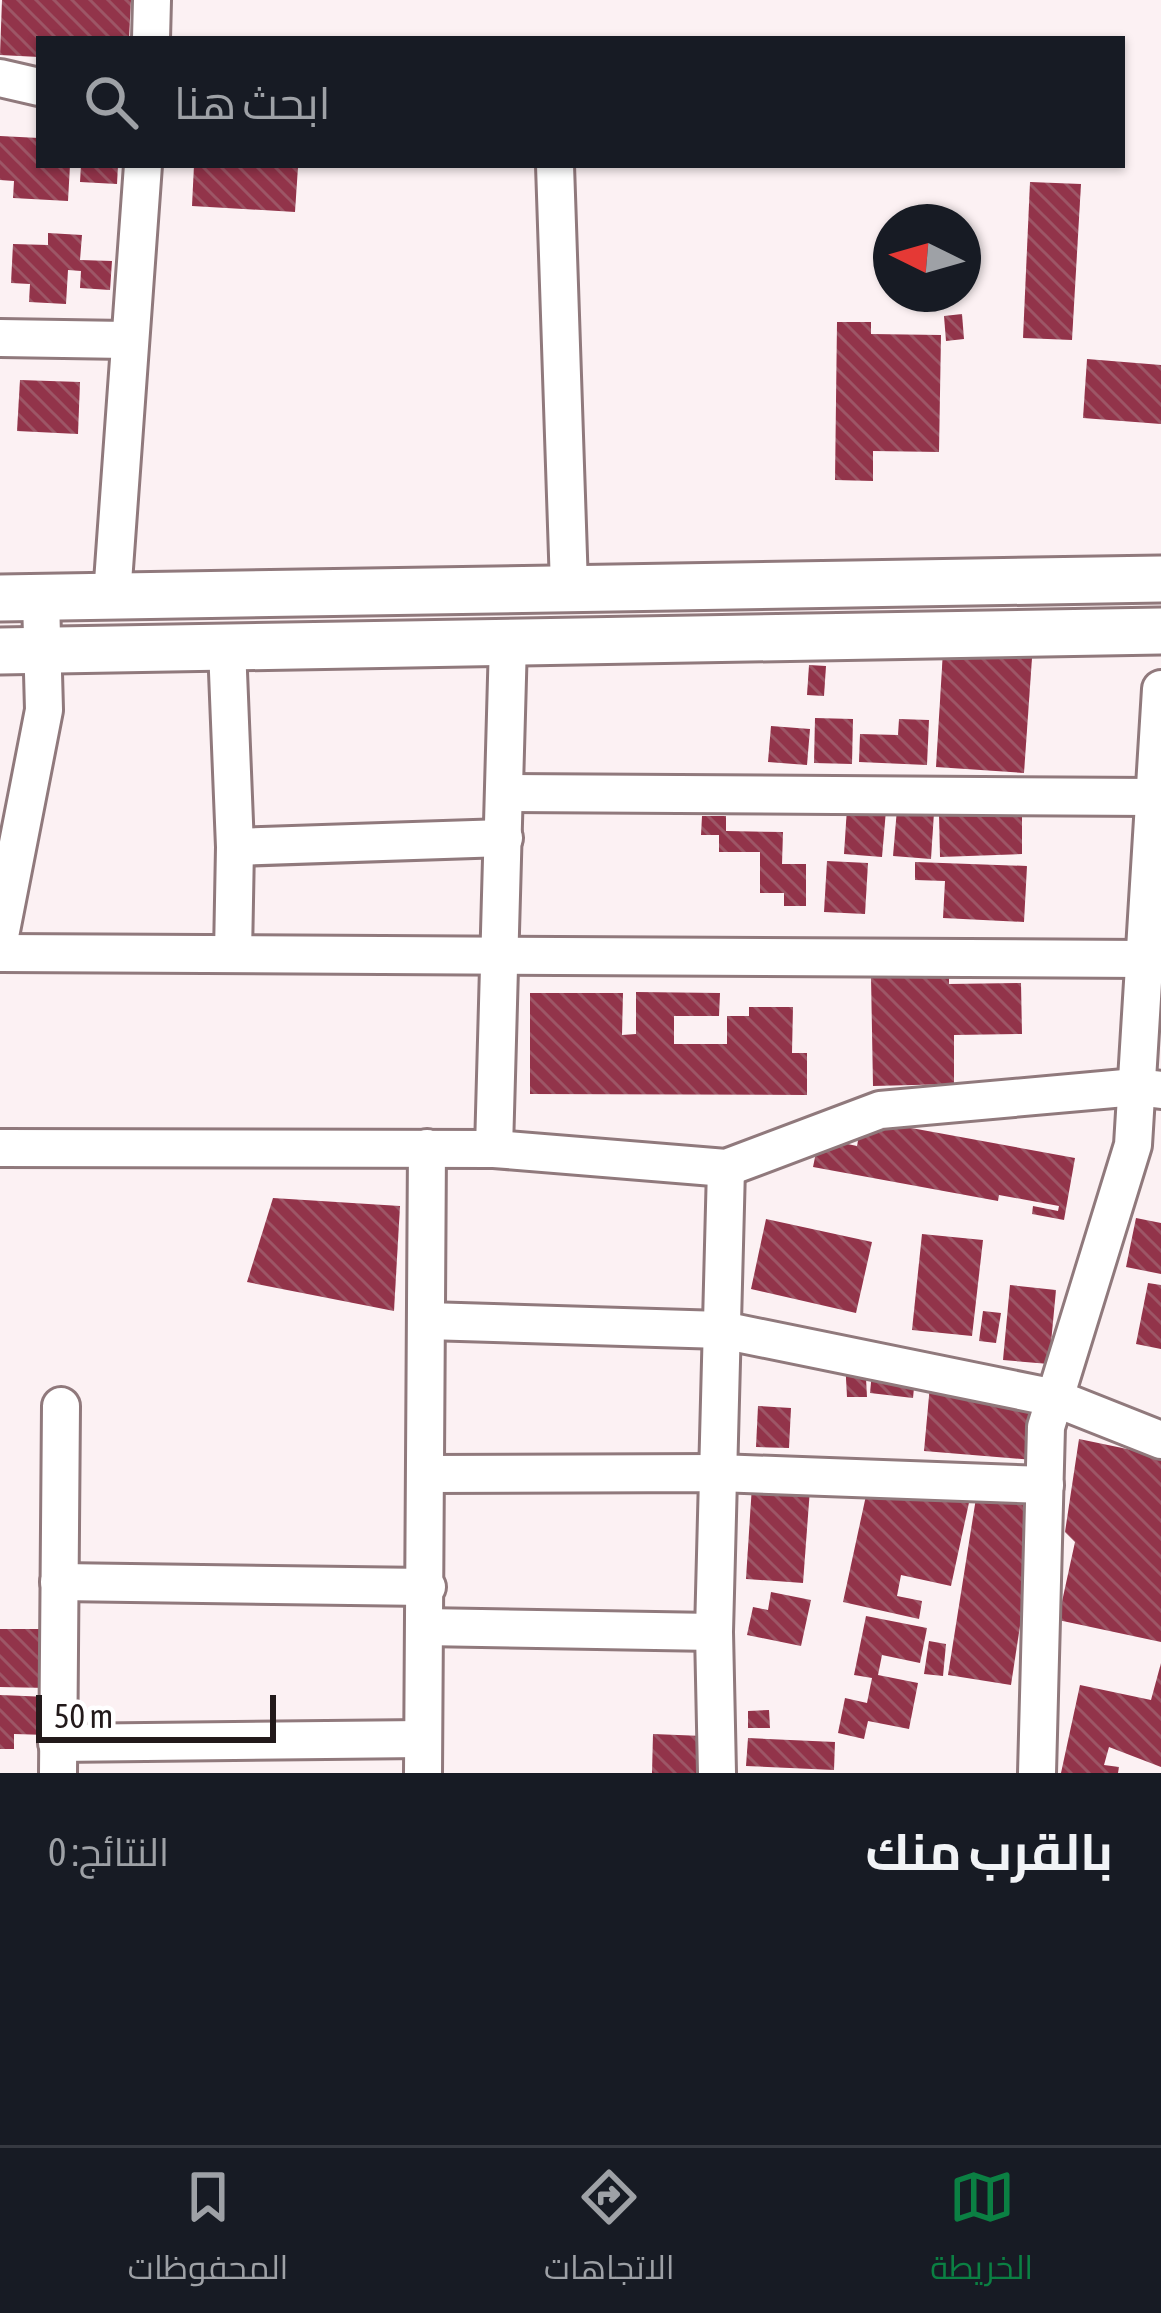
<!DOCTYPE html>
<html lang="ar">
<head>
<meta charset="utf-8">
<style>
	body { margin:0; font-family:"Asap Condensed",Cairo,sans-serif; background:#242831; color:#f1f3f6; direction:rtl }
	.compass { position:absolute; left:873px; top:204px; width:108px; height:108px; border-radius:50%; background:#171b24; box-shadow:0 3px 9px #0004; rotate:275deg }
	.scale { position:absolute; left:36px; bottom:30px; width:240px; box-sizing:border-box; padding-left:12px; border:6px solid #22191a; border-top:0; font-size:33px; line-height:42px; white-space:nowrap; color:#22191a; -webkit-text-stroke:9px #fff; paint-order:stroke }
	.list { margin:0; padding:0; list-style:none }
	h2 { display:flex; justify-content:space-between; align-items:center; height:156px; margin:0; padding:0 48px; font-size:51px }
	h2 small { font-size:39px; font-weight:400; color:#9ea1a6 }
	.icon { flex:none; width:66px; height:66px; fill:none; stroke:currentColor; stroke-width:2; stroke-linecap:round; stroke-linejoin:round }
	.map { position:relative; flex:none; width:1161px; height:1773px; overflow:hidden; direction:ltr }
	.search { position:absolute; background:#171b24; box-shadow:0 3px 9px #0004; left:36px; right:36px; top:36px; height:132px; display:flex; align-items:center; gap:30px; box-sizing:border-box; padding:0 42px; border-radius:0px; color:#9ea1a6; font-size:45px }
	.sheet { height:372px; background:#171b24 }
	nav { display:flex; justify-content:space-around; align-items:center; box-sizing:border-box; height:168px; border-top:3px solid #363941; background:#171b24; font-size:33px; color:#9ea1a6 }
	nav a { display:grid; justify-items:center; gap:6px }
	nav .on { color:#0b8043 }
	.map>svg:first-child { display:block }
	.building { fill:url(#building-back-hatch) }
	.lines { fill:none; stroke-linecap:round; stroke-linejoin:round }
	.minor-casing { stroke:#90797c; stroke-width:42 }
	.major-casing { stroke:#90797c; stroke-width:51 }
	.minor { stroke:#fff; stroke-width:36 }
	.major { stroke:#fff; stroke-width:45 }
</style>
</head>
<body>
<div class="map">
<svg width="1161" height="1773" viewBox="0 0 1161 1773">
	<defs>
		<pattern id="building-back-hatch" width="6" height="6" patternUnits="userSpaceOnUse" patternTransform="scale(3)"><rect width="6" height="6" fill="#92344a"/><path d="M-1 5l2 2M0 0l6 6M5-1l2 2" fill="none" stroke="#9d5666"/></pattern>
	</defs>
	<rect width="100%" height="100%" fill="#fcf1f3"/>
	<g class="building">
		<path d="M2,0H131L129,39H39V57L0,55Z"/>
		<path d="M0,136L39,138V165H70L68,201L13,198L14,181L0,180Z"/>
		<path d="M81,165H118L117,184L80,182Z"/>
		<path d="M194,165L298,167L295,212L192,206Z"/>
		<path d="M1030,182L1081,184L1072,340L1023,338Z"/>
		<path d="M48,233L82,235L80,260L112,261L110,290L80,288L81,271L68,270L66,304L29,302L30,284L11,283L13,244L48,245Z"/>
		<path d="M962,314L964,339L946,341L944,316Z"/>
		<path d="M837,322H871V334L941,335L939,452L873,451V481L835,480Z"/>
		<path d="M1087,359L1161,365V424L1083,418Z"/>
		<path d="M20,380L80,382L78,434L17,431Z"/>
		<path d="M943,651L1032,658L1024,773L936,767Z"/>
		<path d="M809,665L826,666L824,696L807,695Z"/>
		<path d="M815,718L853,719L852,764L814,763Z"/>
		<path d="M899,719L929,720L927,765L859,762L860,734L898,735Z"/>
		<path d="M771,726L810,729L807,765L768,762Z"/>
		<path d="M847,808L886,810L882,857L844,854Z"/>
		<path d="M897,809L934,812L931,859L893,856Z"/>
		<path d="M1022,813V854L940,857L939,814Z"/>
		<path d="M702,816H726V831L783,832L782,864H806V906H784V893H760V852H719V835H701Z"/>
		<path d="M827,861L868,863L865,914L824,912Z"/>
		<path d="M915,862L1027,866L1024,922L943,918L945,881L915,880Z"/>
		<path d="M949,975V984L1021,983L1022,1034L954,1035V1084L873,1086L871,976Z"/>
		<path d="M636,992L720,993L719,1016H674V1044H727V1016H749V1007H793L792,1053H807V1095L530,1094V993H623L622,1035L636,1034Z"/>
		<path d="M862,1119L1075,1158L1064,1220L1032,1214L1033,1206L1058,1211L1059,1206L999,1195L998,1201L813,1167L819,1138L857,1146Z"/>
		<path d="M273,1198L400,1206L394,1311L247,1282Z"/>
		<path d="M1136,1218L1161,1223V1274L1126,1267Z"/>
		<path d="M766,1219L872,1242L856,1313L751,1289Z"/>
		<path d="M922,1234L983,1240L972,1336L912,1330Z"/>
		<path d="M1148,1283L1161,1285V1349L1136,1344Z"/>
		<path d="M1010,1285L1056,1290L1049,1364L1003,1360Z"/>
		<path d="M983,1311L1001,1313L996,1343L979,1341Z"/>
		<path d="M865,1359L867,1397H847L845,1360Z"/>
		<path d="M873,1362L916,1367L913,1398L870,1393Z"/>
		<path d="M930,1385L1038,1395L1033,1460L924,1451Z"/>
		<path d="M758,1406L791,1408L789,1448L756,1447Z"/>
		<path d="M1079,1439L1161,1456V1642L1058,1620L1075,1542L1065,1532Z"/>
		<path d="M870,1477L970,1498L951,1586L901,1575L897,1596L922,1601L919,1619L843,1602Z"/>
		<path d="M979,1479L1041,1488L1011,1685L948,1675Z"/>
		<path d="M752,1485L810,1489L803,1583L746,1579Z"/>
		<path d="M771,1592L811,1600L801,1646L747,1635L753,1607L768,1610Z"/>
		<path d="M866,1616L927,1628L920,1663L882,1655L878,1675L918,1683L909,1729L868,1721L864,1739L838,1733L845,1698L867,1703L872,1678L854,1675Z"/>
		<path d="M0,1629H47V1688L0,1687Z"/>
		<path d="M929,1641L946,1644L943,1676L924,1674Z"/>
		<path d="M1161,1663V1767L1109,1747L1104,1765L1119,1767L1118,1773H1061L1080,1685L1151,1700Z"/>
		<path d="M0,1695L49,1697L47,1735L14,1734V1749H0Z"/>
		<path d="M769,1710L770,1728H748V1711Z"/>
		<path d="M653,1734L703,1736L702,1773H652Z"/>
		<path d="M748,1738L835,1742L834,1770L746,1766Z"/>
	</g>
	<g class="lines">
		<defs>
			<g id="minor">
				<path d="M151,39L152,0"/>
				<path d="M0,78L39,87"/>
				<path d="M555,165L569,586"/>
				<path d="M0,338L127,340"/>
				<path d="M112,596L143,165"/>
				<path d="M227,647L235,847L233,954"/>
				<path d="M505,793L1154,797"/>
				<path d="M235,847L504,838"/>
				<path d="M0,936L44,710L41,599"/>
				<path d="M0,953L1144,959"/>
				<path d="M0,1148L494,1149L726,1168L880,1110L1136,1087L1161,1090"/>
				<path d="M494,1149L508,642"/>
				<path d="M427,1321L722,1330L1055,1398L1161,1440"/>
				<path d="M427,1474L718,1473L1045,1485"/>
				<path d="M59,1582L427,1587"/>
				<path d="M424,1627L714,1632"/>
				<path d="M57,1743L423,1739"/>
				<path d="M58,1773L61,1406"/>
				<path d="M423,1773L427,1148"/>
				<path d="M717,1773L714,1632L726,1168"/>
				<path d="M1037,1773L1046,1427L1133,1145L1161,689"/>
			</g>
			<g id="major">
				<path d="M0,598L1161,579"/>
				<path d="M0,651L1161,631"/>
			</g>
		</defs>
		<use href="#minor" class="minor-casing"/>
		<use href="#major" class="major-casing"/>
		<use href="#minor" class="minor"/>
		<use href="#major" class="major"/>
	</g>
</svg>
<svg class="compass" viewBox="-18 -18 36 36"><path d="M0-13l5 13h-10z" fill="#e53935"/><path d="M0 13l5-13h-10z" fill="#9ea1a6"/></svg>
<div class="scale">50 m</div>
<div class="search"><svg class="icon" aria-label="search" viewBox="0 0 24 24"><circle cx="10" cy="10" r="6"/><path d="M15 15l6 6"/></svg>ابحث هنا</div>
</div>
<section class="sheet">
<h2>بالقرب منك<small>النتائج: 0</small></h2>
<ul class="list">
</ul>
</section>
<nav>
<a class="on"><svg class="icon" aria-label="map" viewBox="0 0 24 24"><path d="M3 6l6-2 6 2 6-2v14l-6 2-6-2-6 2zM9 4v14M15 6v14"/></svg>الخريطة</a>
<a><svg class="icon" aria-label="directions" viewBox="0 0 24 24"><path d="M12 3l9 9-9 9-9-9zM9 14v-3h6M13 9l2 2-2 2"/></svg>الاتجاهات</a>
<a><svg class="icon" aria-label="saved" viewBox="0 0 24 24"><path d="M7 4h10v16l-5-4-5 4z"/></svg>المحفوظات</a>
</nav>
</body>
</html>
